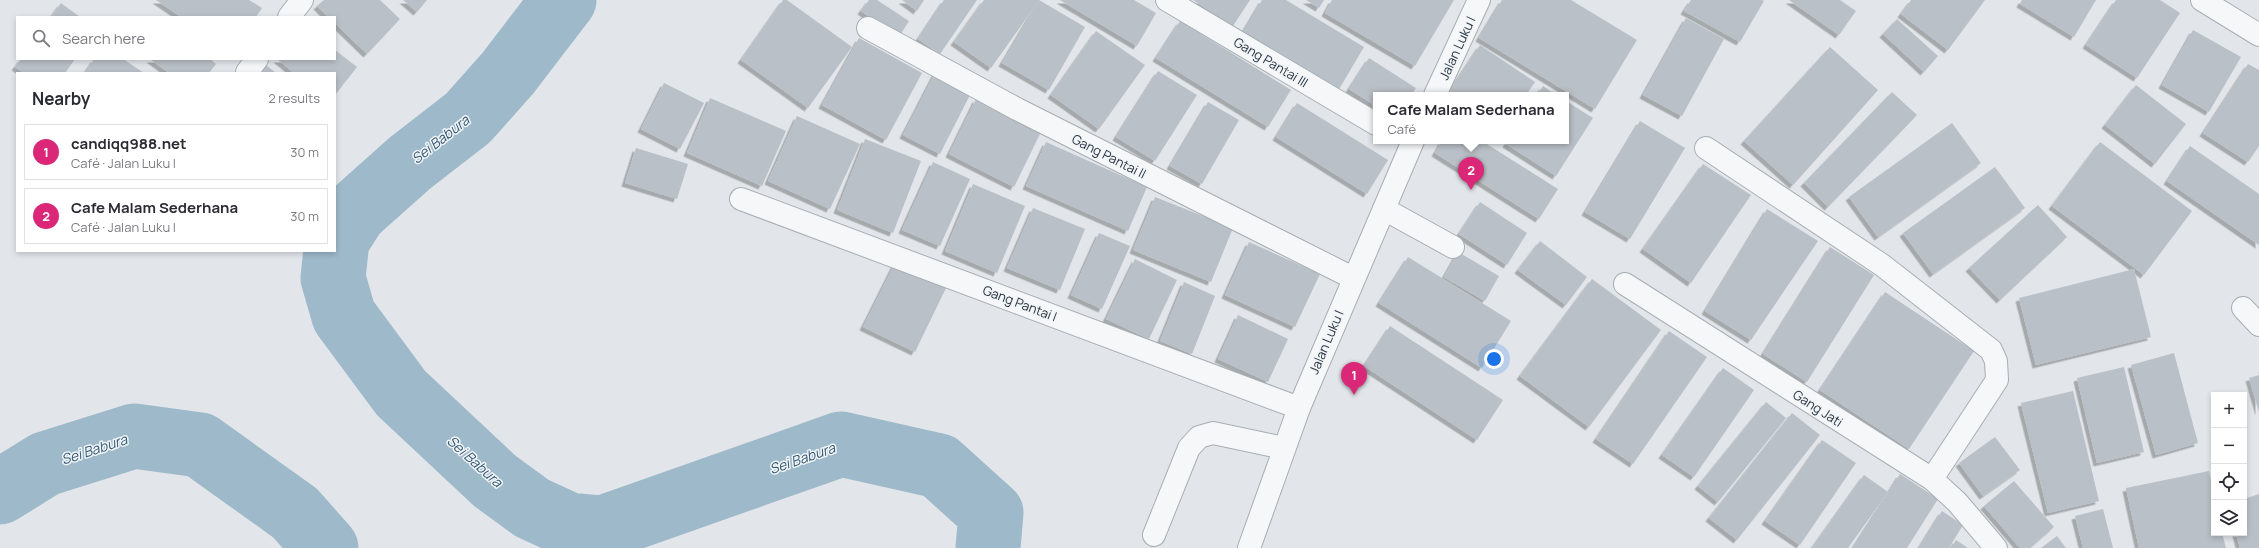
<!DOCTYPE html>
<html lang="en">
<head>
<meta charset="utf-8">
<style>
	body { margin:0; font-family:Manrope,sans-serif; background:#f2f2f3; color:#2b2b33 }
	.controls { position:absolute; right:12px; bottom:12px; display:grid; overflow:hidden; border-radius:0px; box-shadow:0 2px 6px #0003 }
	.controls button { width:36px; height:36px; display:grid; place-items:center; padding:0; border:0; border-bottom:1px solid #e1e1e2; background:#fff; color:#2b2b33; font:20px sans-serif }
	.you { position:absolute; left:1494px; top:359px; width:14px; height:14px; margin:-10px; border:3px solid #fff; border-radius:50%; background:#1a73e8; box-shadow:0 0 0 6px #1a73e833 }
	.badge { display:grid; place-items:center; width:26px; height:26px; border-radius:50%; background:#db2777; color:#fff; font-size:13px; font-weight:700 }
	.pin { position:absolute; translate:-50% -33px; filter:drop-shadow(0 1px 2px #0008) }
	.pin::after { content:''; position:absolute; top:21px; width:14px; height:12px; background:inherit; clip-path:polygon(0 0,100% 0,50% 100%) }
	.popup { position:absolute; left:1373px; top:92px; width:196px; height:52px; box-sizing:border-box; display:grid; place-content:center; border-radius:0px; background:#fff; filter:drop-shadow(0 1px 3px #0005); font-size:13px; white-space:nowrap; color:#7c7c81 }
	.popup b { font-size:15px; color:#2b2b33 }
	.popup::after { content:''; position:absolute; left:50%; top:100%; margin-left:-8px; border:8px solid transparent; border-top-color:#fff }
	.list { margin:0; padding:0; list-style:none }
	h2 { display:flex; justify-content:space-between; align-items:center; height:52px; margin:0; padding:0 16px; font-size:17px }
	h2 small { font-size:13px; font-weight:400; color:#7c7c81 }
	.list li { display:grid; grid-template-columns:26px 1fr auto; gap:12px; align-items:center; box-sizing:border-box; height:56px; margin:0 8px 8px; padding:0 8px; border:1px solid #e1e1e2; border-radius:0px }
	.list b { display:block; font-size:15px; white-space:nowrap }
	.list p { margin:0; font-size:13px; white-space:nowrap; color:#7c7c81 }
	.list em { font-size:13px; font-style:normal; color:#7c7c81 }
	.icon { flex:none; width:22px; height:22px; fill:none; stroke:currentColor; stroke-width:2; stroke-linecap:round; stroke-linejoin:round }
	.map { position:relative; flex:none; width:2259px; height:548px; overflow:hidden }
	.search { position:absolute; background:#fff; box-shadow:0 2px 6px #0003; left:16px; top:16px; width:320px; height:44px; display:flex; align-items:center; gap:10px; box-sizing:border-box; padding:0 14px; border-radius:0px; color:#7c7c81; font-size:15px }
	.panel { position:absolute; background:#fff; box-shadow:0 2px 6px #0003; left:16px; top:72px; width:320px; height:180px; border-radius:0px }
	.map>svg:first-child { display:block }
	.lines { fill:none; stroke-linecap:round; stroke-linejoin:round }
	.river { stroke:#9eb9c9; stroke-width:65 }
	.building { fill:#bac0c7; filter:url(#shadow) }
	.minor-casing { stroke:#a7aeb4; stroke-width:24 }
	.minor { stroke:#f5f7f9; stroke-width:22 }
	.labels { text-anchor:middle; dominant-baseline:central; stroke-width:3; stroke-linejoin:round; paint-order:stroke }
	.street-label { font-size:13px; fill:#2b3642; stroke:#f2f5f8 }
	.water-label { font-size:14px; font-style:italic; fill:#355a75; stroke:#f2f5f8 }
</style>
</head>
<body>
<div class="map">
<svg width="2259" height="548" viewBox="0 0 2259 548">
	<defs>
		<filter id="shadow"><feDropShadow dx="-3.5" dy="3.5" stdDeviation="0" flood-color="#0004"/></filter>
	</defs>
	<rect width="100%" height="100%" fill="#e2e6ea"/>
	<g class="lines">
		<g class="river">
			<path d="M564,0L508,73L468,118L410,163L355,212L337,240L333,278L344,316L401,393L495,481L532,508L569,525L603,528L841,444L939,466L991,513L988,548"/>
			<path d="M0,492L45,464L134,436L200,445L295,513L326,548"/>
		</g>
	</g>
	<g class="building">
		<path d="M156,0H249L262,8L256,17H181Z"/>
		<path d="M324,0H380L400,19L367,54L335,23V17H328L317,6Z"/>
		<path d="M403,0H427L417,12Z"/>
		<path d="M783,0H787L852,47L808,108L741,60Z"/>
		<path d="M869,0H877L909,21L899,37L861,11Z"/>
		<path d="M902,0H924L917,11Z"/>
		<path d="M944,0H977L940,54L918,39Z"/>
		<path d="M984,0H1039L1085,27L1049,90L1002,63L1038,2L991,68L954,42Z"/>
		<path d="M1060,0H1134L1156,13L1137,46Z"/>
		<path d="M1193,0H1250L1233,26Z"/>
		<path d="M1262,0H1286L1364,47L1338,91L1242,34Z"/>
		<path d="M1306,0H1324L1319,8Z"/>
		<path d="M1332,0H1454L1415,66L1325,13Z"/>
		<path d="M1502,0H1571L1637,40L1595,109L1479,38Z"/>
		<path d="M1691,0H1762L1764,1L1740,42L1684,11Z"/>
		<path d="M1789,0H1840L1856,11L1839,35Z"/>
		<path d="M1911,0H1985L1948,50L1901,14Z"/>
		<path d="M2022,0H2096L2074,37L2020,4Z"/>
		<path d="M2116,0H2160L2180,13L2137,78L2086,45Z"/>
		<path d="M61,3L80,17H51Z"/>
		<path d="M1686,18L1724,39L1682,116L1643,95Z"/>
		<path d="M1897,19L1938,56L1924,72L1883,34Z"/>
		<path d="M1180,21L1291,90L1268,127L1156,58Z"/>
		<path d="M2193,30L2241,57L2209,112L2162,85Z"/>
		<path d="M1096,31L1145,65L1099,129L1051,95Z"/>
		<path d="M859,38L922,73L886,140L822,105Z"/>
		<path d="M1480,45L1535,82L1526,95H1447Z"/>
		<path d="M1830,47L1878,90L1793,185L1744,141Z"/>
		<path d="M335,50L357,67L335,95V73H294L277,59H335Z"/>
		<path d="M1369,58L1416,88L1411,95H1376V106L1349,89Z"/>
		<path d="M21,59H75L65,73H24L15,67Z"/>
		<path d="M94,59H123L144,73H85Z"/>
		<path d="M150,59H210L216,64L209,73H169Z"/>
		<path d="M2248,64L2259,70V146L2248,162L2203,133Z"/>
		<path d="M266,65L276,73H259Z"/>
		<path d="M936,71L972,91L940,154L903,135Z"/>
		<path d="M1158,71L1197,95L1155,161L1116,137Z"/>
		<path d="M664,83L704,103L680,149L641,129Z"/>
		<path d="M2136,85L2186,124L2155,164L2105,125Z"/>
		<path d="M1543,86L1556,95H1537Z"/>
		<path d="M1892,92L1917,115L1828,207L1804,183Z"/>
		<path d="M710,98L786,131L762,186L687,153Z"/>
		<path d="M976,99L1041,132L1014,187L949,154Z"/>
		<path d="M1566,101L1593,118L1556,176L1506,144L1508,141H1566Z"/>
		<path d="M1208,102L1239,120L1202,184L1170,166Z"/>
		<path d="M1297,103L1388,160L1367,194L1276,137Z"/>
		<path d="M797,116L860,144L830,209L768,181Z"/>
		<path d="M1640,121L1685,148L1630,239L1585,212Z"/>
		<path d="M1952,123L1981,163L1878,237L1849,197Z"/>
		<path d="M865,139L921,161L893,233L837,210Z"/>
		<path d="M1442,141H1482L1558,189L1539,219L1435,153Z"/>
		<path d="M1046,142L1147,187L1128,231L1026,186Z"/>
		<path d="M2100,142L2192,211L2144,275L2052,206Z"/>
		<path d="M2190,146L2259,194V245L2167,181Z"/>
		<path d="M636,148L688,164L677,199L625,183Z"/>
		<path d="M933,162L970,179L940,246L902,230Z"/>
		<path d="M1703,164L1751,195L1691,283L1643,249Z"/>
		<path d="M1995,167L2025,208L1933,274L1903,233Z"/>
		<path d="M973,184L1025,206L997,273L945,251Z"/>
		<path d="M1155,197L1233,228L1211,282L1133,250Z"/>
		<path d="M1480,202L1527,233L1507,265L1459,234Z"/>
		<path d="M2038,205L2067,237L2000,300L1969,268Z"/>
		<path d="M1033,208L1085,229L1060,290L1007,268Z"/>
		<path d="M1767,209L1818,241L1751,340L1705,311Z"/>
		<path d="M1099,233L1130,246L1102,309L1071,295Z"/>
		<path d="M1540,241L1587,277L1566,305L1518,270Z"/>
		<path d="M1249,242L1320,274L1295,327L1225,295Z"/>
		<path d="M1830,247L1874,275L1807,382L1763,354Z"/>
		<path d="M1458,252L1499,276L1485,301L1444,277Z"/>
		<path d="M1408,257L1511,321L1482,368L1379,303Z"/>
		<path d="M1135,259L1177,280L1149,339L1106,319Z"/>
		<path d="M896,261L947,286L915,352L863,327Z"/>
		<path d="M2134,269L2151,337L2036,365L2019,298Z"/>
		<path d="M1592,279L1661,330L1589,427L1520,376Z"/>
		<path d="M1184,282L1215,296L1192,354L1160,341Z"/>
		<path d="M1885,292L1974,351L1909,449L1820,390Z"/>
		<path d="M1238,315L1288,339L1268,382L1218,359Z"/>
		<path d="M1390,326L1503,400L1477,440L1364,366Z"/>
		<path d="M1669,331L1707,357L1633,464L1596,439Z"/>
		<path d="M2174,353L2198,443L2156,455L2131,365Z"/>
		<path d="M2124,367L2144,452L2097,463L2077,378Z"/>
		<path d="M1723,368L1754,390L1694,477L1662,455Z"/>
		<path d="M2259,375V412L2249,378Z"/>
		<path d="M2073,391L2099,501L2048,513L2021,403Z"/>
		<path d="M1766,402L1786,418L1718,502L1698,486Z"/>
		<path d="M1792,413L1820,435L1737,540L1709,518Z"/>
		<path d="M1995,437L2020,470L1983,496L1959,463Z"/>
		<path d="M1822,440L1856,463L1800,545L1765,521Z"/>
		<path d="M2209,471L2214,495V533H2222L2226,548H2139L2126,488Z"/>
		<path d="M1900,474L1938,499L1907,548H1853Z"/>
		<path d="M1864,475L1888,492L1848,548H1812Z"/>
		<path d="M2014,481L2054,527L2030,548H2020L1984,506Z"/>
		<path d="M2259,494V548H2240L2236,533H2244V499Z"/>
		<path d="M2103,509L2113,548H2083L2075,516Z"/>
		<path d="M1942,511L1963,525L1949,548H1919Z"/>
		<path d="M2057,536L2066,548H2041Z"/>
		<path d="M1956,540L1968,548H1951Z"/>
	</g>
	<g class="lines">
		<defs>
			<g id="minor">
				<path d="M1167,0L1376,124"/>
				<path d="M2202,0L2259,35"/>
				<path d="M289,17L302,0"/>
				<path d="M868,28L1017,109L1353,278"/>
				<path d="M247,72L257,59"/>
				<path d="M1435,95L1479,0"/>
				<path d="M1706,148L1882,265L1991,350L1996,361L1997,380L1932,479"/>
				<path d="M741,199L1299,408"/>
				<path d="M1384,209L1453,247"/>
				<path d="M1625,284L1932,479L1957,502L1996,548"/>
				<path d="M2243,308L2259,325"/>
				<path d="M1154,535L1189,448L1199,437L1213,433L1284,448"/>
				<path d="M1249,548L1299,408L1413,141"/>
			</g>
		</defs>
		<use href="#minor" class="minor-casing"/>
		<use href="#minor" class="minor"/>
	</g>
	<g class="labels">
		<g class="street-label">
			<text transform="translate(1457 48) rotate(-65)">Jalan Luku I</text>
			<text transform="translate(1271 62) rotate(31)">Gang Pantai III</text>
			<text transform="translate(1109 156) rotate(27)">Gang Pantai II</text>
			<text transform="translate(1020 303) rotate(21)">Gang Pantai I</text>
			<text transform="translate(1326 342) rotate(-67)">Jalan Luku I</text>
			<text transform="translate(1818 408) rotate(33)">Gang Jati</text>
		</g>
		<g class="water-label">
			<text transform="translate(440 139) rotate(-38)">Sei Babura</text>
			<text transform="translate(94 449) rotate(-18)">Sei Babura</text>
			<text transform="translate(802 458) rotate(-19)">Sei Babura</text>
			<text transform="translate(475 461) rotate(42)">Sei Babura</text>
		</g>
	</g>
</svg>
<div class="controls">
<button>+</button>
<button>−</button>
<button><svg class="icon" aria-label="locate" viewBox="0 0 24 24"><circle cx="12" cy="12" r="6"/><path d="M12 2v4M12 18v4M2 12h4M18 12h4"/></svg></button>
<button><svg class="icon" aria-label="layers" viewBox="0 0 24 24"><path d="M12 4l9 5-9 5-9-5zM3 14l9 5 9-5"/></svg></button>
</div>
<div class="you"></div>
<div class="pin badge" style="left:1354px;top:395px">1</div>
<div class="pin badge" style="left:1471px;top:190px">2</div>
<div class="popup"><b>Cafe Malam Sederhana</b>Café</div>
<div class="search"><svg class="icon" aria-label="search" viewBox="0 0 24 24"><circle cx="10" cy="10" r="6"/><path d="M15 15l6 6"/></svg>Search here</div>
<section class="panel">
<h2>Nearby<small>2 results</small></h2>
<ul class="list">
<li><span class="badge">1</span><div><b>candiqq988.net</b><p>Café · Jalan Luku I</p></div><em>30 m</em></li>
<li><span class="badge">2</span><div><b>Cafe Malam Sederhana</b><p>Café · Jalan Luku I</p></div><em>30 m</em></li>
</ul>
</section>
</div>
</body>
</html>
